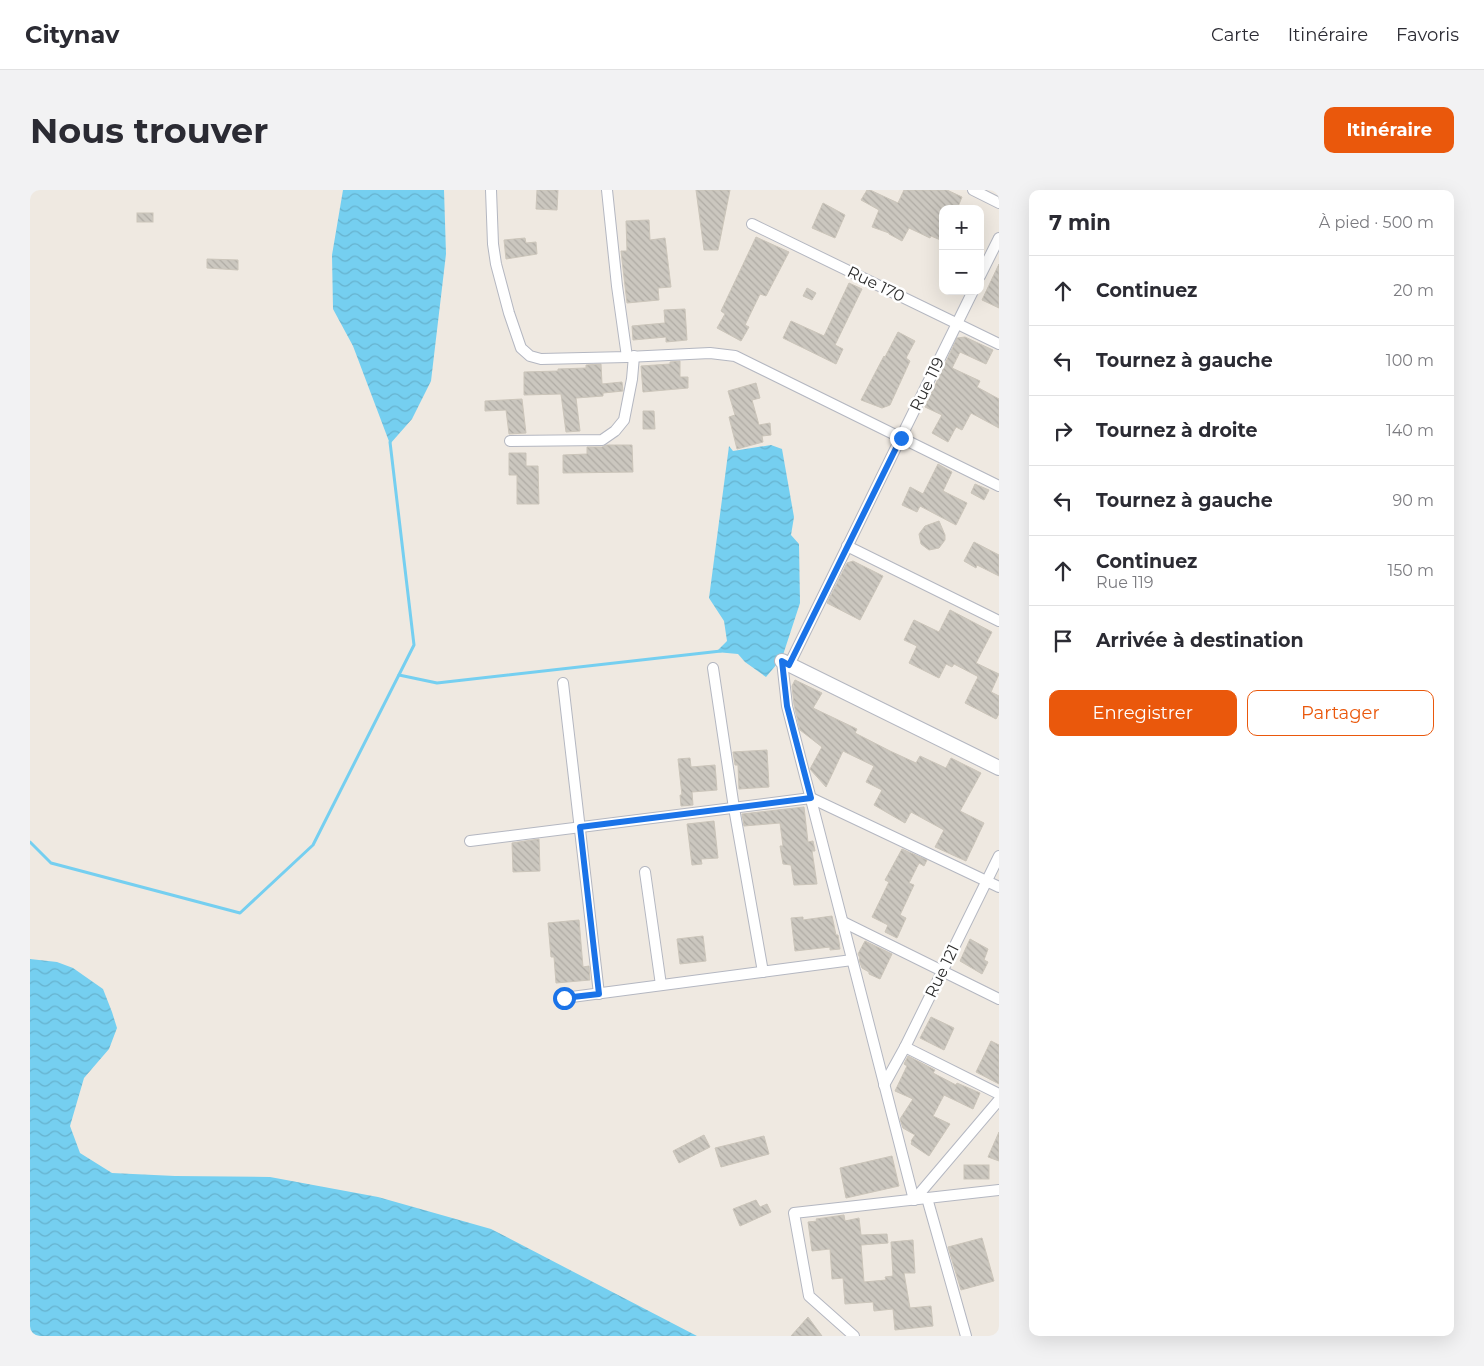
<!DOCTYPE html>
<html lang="fr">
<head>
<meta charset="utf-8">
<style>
	body { margin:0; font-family:Montserrat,sans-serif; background:#f2f2f3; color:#2b2b33 }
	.controls { position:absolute; right:15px; top:15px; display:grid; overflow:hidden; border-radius:10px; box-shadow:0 5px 20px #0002 }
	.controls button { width:45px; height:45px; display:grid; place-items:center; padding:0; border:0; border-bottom:1px solid #e1e1e2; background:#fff; color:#2b2b33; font:25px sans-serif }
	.stop { position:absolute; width:15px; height:15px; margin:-11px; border:4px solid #1a73e8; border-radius:50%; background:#fff }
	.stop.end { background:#1a73e8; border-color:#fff; box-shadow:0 1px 5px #0008 }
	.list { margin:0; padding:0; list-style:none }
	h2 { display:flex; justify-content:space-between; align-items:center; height:65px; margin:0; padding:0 20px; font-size:21px }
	h2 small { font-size:16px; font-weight:400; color:#7c7c81 }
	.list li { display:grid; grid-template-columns:32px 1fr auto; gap:15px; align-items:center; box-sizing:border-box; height:70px; padding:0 20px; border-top:1px solid #e1e1e2 }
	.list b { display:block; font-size:19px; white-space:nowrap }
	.list p { margin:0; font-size:16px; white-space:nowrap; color:#7c7c81 }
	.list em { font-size:16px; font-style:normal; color:#7c7c81 }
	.actions { display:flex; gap:10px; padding:15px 20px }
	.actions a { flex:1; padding:11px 0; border:1px solid #ea580c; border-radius:10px; text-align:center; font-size:18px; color:#ea580c }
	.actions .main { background:#ea580c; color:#fff }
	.icon { flex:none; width:28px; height:28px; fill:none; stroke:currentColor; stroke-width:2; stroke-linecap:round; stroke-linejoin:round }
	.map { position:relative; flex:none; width:969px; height:1146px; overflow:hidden; border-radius:10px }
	header { display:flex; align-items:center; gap:30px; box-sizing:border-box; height:70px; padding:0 25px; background:#fff; border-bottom:1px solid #e1e1e2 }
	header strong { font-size:24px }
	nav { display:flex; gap:28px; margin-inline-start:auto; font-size:18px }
	.intro { display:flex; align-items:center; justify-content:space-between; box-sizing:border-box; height:120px; padding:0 30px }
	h1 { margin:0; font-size:35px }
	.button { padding:12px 22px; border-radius:10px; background:#ea580c; color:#fff; font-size:18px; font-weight:700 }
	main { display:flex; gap:30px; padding:0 30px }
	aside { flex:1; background:#fff; border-radius:10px; box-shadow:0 5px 20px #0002 }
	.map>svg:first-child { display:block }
	.water { fill:url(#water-waves) }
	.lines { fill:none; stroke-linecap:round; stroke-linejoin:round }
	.stream { stroke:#75cff0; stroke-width:3 }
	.building { fill:url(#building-back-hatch); stroke:#cbc5ba }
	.street-casing { stroke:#b4b7c1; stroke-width:12 }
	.secondary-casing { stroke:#b4b7c1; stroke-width:16 }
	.street { stroke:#fff; stroke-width:10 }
	.secondary { stroke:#fff; stroke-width:14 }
	.route { stroke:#1a73e8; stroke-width:6 }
	.labels { text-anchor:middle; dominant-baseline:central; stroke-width:5; stroke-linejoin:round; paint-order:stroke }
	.street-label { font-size:16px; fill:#2e2e2e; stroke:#fff }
</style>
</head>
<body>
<header>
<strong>Citynav</strong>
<nav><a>Carte</a><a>Itinéraire</a><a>Favoris</a></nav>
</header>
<div class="intro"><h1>Nous trouver</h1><a class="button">Itinéraire</a></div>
<main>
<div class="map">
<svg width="969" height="1146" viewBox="0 0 969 1146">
	<defs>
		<pattern id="water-waves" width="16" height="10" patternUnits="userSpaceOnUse" patternTransform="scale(1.25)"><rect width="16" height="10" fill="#75cff0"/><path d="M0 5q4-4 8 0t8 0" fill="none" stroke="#66b2ce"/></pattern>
		<pattern id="building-back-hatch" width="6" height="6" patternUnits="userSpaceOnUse" patternTransform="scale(1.25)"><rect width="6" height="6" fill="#cbc7bf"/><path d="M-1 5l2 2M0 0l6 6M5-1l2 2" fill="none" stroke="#afaba4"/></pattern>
	</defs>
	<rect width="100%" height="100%" fill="#efe9e1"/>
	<g class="water">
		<path d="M313,0H414L416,64L401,191L382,229L360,254L323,156L303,119L302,65Z"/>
		<path d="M741,255L752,259L764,327L761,345L769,354L770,413L752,468L736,487L715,472L708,464L686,462L697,451L694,431L679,408L699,256L703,261Z"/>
		<path d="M0,769L27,772L43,778L73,799L82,822L87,838L79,859L54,888L40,936L50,963L82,983L145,986L240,987L348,1007L461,1039L667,1146H0Z"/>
	</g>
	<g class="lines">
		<g class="stream">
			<path d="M369,485L407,493L691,461"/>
			<path d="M0,652L21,673L210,723L283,655L384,455L360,252"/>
		</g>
	</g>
	<g class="building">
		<path d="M507,0H528L527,20L506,19Z"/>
		<path d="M666,0H700L688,60H674Z"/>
		<path d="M837,0H840L868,13L874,0H917L932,7L927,19H913V51L901,46L900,48L879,38L872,51L859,44V43L842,37L849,20L831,10Z"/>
		<path d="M793,13L815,25L805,48L782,38Z"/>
		<rect x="107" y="23" width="16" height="9"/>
		<path d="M619,30L620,50L635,48L641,97L628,98L629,110L597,113L591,61H597L596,31Z"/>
		<path d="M726,47L759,62L736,106L730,104L715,135L719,137L711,151L687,138L695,124L691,121Z"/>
		<path d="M495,48L496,53L506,52L507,64L476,69L474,50Z"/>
		<path d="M177,69L208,70V80L177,78Z"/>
		<path d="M969,74V118L952,110Z"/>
		<path d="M819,93L832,99L805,155L813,159L806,174L753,148L761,131L794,146Z"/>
		<path d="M777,98L786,103L782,110L773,106Z"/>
		<path d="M655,119L657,150L636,152V147L603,150L602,136L635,133L634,120Z"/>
		<path d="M868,142L885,151L876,168L880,171L860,215L852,218L831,210L854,166L855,167Z"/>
		<path d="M935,147L963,160L956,174L930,162L922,178L950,191L947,197L969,209V238L941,223L932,240L926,237L918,252L902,243L912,225L895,217L927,148Z"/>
		<path d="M650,171V187H658V198L613,202L611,176L640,174V172Z"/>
		<path d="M571,174L572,194L592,192L593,201L573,203V206L546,208L550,241L536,242L531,204L494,205V182L528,181V179L556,178V175Z"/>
		<path d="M726,193L730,208L722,210L729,235L740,233L741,245L732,246L733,252L707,259L699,227L705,225L698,201Z"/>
		<path d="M492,209L496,243L479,244L476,220L455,221V211Z"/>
		<path d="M613,221H624L625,239H613Z"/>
		<path d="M576,255H602L603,282L533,283V265L557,264V257H572Z"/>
		<path d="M479,263H496V276H508L509,314H487V285H479Z"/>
		<path d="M908,274L922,282L913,301L937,313L926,335L890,316L887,322L872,315L880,297L893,304Z"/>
		<path d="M945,294L959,300L954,310L941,303Z"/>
		<path d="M909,331L915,345V350L909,358L899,360L891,354L889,344L895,336Z"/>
		<path d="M944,352L969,365V386L947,375L946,378L934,371Z"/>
		<path d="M823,371L853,386L830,430L797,413L817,373Z"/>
		<path d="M920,420L962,442L946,473L969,484L961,502L969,506V524L966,529L935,513L948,487L947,486L924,474L922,477L916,474L909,488L879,473L887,456L874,450L884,430L909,442Z"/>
		<path d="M765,490L792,503L783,518L827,539L825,543L860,561L886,573L890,566L916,578L921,568L951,583L930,621L954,633L936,671L905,657L914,640L881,622L875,633L844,615L852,600L836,592L844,576L813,561L796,597L780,579L792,557L770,540L764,515L762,496Z"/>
		<path d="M737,560L739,597L709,599L708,575H705L703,562Z"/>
		<path d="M660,568L661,577L685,575L687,600L662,602L663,615L651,616L650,605H652L648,569Z"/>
		<path d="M774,617L778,652L783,651L785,661H782L787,694L764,695L761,675L753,674L750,656H753L750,633L714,636L712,624Z"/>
		<path d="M684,631L688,668L671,669L672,674L662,675L657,634Z"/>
		<path d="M509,649L510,681L483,682L482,653Z"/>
		<path d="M872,659L897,670L894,676L889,673L879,693L884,695L870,725L876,728L867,748L855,742L858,735L842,727L859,692L855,690Z"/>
		<path d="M802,726L806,745H808L810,759L800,760V757L765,761L761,728L773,727V730Z"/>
		<path d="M549,730L553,777L559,776L560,790L526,793L524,767H521L518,733Z"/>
		<path d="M673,746L676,771L650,774L647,749Z"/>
		<path d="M940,749L958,759L954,770L958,772L952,784L930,771Z"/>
		<path d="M835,751L862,764L850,789L839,784V782L832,778L829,770L830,768L828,764Z"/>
		<path d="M901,827L924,838L914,860L890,848Z"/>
		<path d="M961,851L969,855V894L946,882Z"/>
		<path d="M878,866L905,880L903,883L926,895L927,893L950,903L943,919L914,905L903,926L920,934L899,966L881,954L882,952L881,951L885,945L873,938L870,929L883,909L865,901L877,876L874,874Z"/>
		<path d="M969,942V971L958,967Z"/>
		<path d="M674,945L680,957L649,973L643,961Z"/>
		<path d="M734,946L739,964L691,977L685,958Z"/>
		<path d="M862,966L869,996L816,1008L810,978Z"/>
		<rect x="934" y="975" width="25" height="14"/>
		<path d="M726,1010L730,1017L737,1014L741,1022L710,1036L703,1019Z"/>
		<path d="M814,1025L815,1031L829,1028L831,1045L857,1044L858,1053L831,1055L834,1092L856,1090L855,1087L863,1086L861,1052L883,1050L885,1083H874L880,1118L901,1116L903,1136L865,1140L863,1119L844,1121L843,1112L815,1114L813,1088L802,1089L800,1059L782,1061L778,1032L787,1031L786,1029Z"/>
		<path d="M952,1048L964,1091L931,1100L918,1057Z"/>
		<path d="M778,1127L792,1146H761Z"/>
	</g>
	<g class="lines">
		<defs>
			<g id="street">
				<path d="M461,0L463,54L466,74L479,123L491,158L500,166L511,169L597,167L680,163L705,166L969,296"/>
				<path d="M577,0L587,96L597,167"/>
				<path d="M943,0L969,13"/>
				<path d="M722,34L969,154"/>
				<path d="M950,86L969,48"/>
				<path d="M480,251L572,250L585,241L594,230L602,189L604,166"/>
				<path d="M817,356L969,431"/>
				<path d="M752,471L757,516L884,1010"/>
				<path d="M759,475L943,101"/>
				<path d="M683,478L704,618L733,782"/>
				<path d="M533,493L569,804"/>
				<path d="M440,651L781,608L969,697"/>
				<path d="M615,682L631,795"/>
				<path d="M813,732L969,809"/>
				<path d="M534,808L822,770"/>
				<path d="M875,857L969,904"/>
				<path d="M854,895L875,857L969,666"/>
				<path d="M897,1008L936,1146"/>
				<path d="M884,1010L969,910"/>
				<path d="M824,1146L779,1106L764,1023L969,1000"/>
			</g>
			<path id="secondary" d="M752,471L969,578"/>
		</defs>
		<use href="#street" class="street-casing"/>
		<use href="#secondary" class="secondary-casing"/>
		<use href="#street" class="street"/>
		<use href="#secondary" class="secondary"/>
	</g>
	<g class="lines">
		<path class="route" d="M534,808L569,804L550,637L781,608L757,516L752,471L759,475L871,248"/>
	</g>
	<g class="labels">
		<g class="street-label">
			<text transform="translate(846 94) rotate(26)">Rue 170</text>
			<text transform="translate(897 194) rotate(-64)">Rue 119</text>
			<text transform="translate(912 781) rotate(-64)">Rue 121</text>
		</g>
	</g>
</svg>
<div class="controls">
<button>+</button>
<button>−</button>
</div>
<div class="stop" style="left:534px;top:808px"></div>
<div class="stop end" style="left:871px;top:248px"></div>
</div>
<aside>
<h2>7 min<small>À pied · 500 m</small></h2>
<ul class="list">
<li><svg class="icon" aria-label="ahead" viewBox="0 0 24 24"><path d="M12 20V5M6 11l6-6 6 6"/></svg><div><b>Continuez</b></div><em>20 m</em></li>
<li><svg class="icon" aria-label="left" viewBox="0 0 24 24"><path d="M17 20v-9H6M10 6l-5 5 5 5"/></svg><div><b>Tournez à gauche</b></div><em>100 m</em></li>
<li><svg class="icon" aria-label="right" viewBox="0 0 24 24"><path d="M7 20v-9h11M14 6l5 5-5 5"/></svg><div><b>Tournez à droite</b></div><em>140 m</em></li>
<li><svg class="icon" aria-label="left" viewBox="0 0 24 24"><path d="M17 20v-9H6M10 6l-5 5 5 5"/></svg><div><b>Tournez à gauche</b></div><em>90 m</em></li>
<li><svg class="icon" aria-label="ahead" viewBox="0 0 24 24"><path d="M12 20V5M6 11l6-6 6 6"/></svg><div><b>Continuez</b><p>Rue 119</p></div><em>150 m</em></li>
<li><svg class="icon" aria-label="arrive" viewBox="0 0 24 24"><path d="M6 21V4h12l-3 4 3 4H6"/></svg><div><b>Arrivée à destination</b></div></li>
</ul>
<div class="actions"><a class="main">Enregistrer</a><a>Partager</a></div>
</aside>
</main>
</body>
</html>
